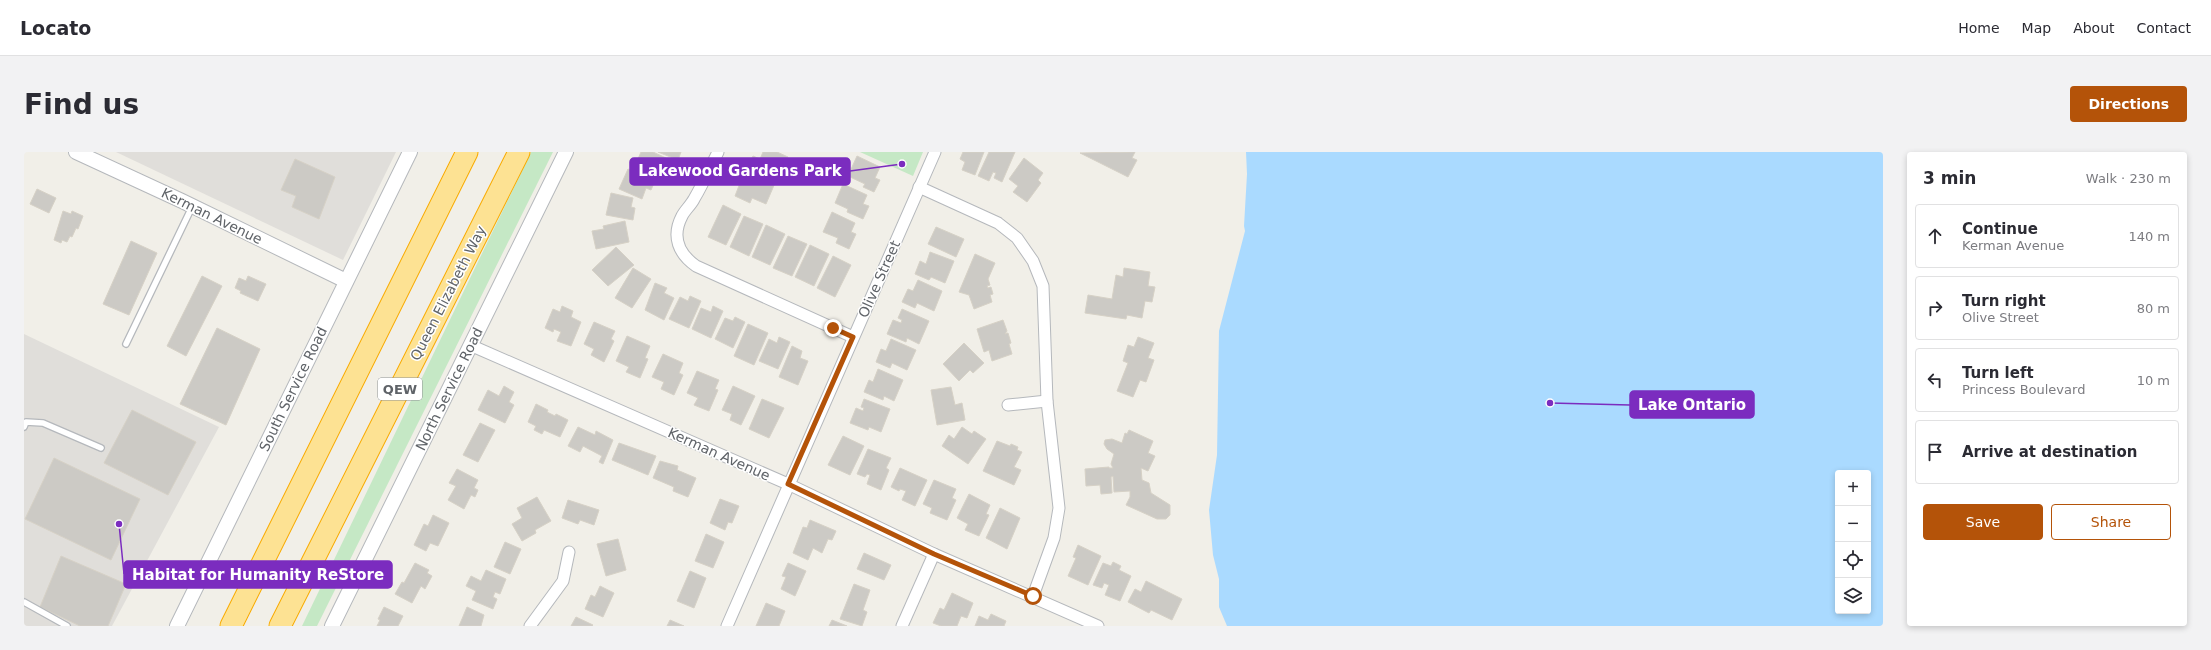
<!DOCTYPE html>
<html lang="en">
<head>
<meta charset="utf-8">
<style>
	body { margin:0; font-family:"DejaVu Sans",sans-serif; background:#f2f2f3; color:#2b2b33 }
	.controls { position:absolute; right:12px; bottom:12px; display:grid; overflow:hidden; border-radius:4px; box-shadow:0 2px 6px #0003 }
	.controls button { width:36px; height:36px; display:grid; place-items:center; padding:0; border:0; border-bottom:1px solid #e1e1e2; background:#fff; color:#2b2b33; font:20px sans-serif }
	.stop { position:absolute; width:12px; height:12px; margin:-9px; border:3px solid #b45309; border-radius:50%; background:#fff }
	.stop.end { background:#b45309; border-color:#fff; box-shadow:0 1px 4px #0008 }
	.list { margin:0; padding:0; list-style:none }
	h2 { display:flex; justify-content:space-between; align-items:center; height:52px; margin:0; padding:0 16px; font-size:17px }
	h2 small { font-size:13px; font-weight:400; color:#7c7c81 }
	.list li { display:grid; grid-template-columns:26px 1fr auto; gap:12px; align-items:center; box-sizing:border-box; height:64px; margin:0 8px 8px; padding:0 8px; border:1px solid #e1e1e2; border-radius:4px }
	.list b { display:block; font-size:15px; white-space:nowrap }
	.list p { margin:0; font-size:13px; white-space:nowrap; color:#7c7c81 }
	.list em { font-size:13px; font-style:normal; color:#7c7c81 }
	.actions { display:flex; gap:8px; padding:12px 16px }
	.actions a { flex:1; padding:9px 0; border:1px solid #b45309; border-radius:4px; text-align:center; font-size:14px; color:#b45309 }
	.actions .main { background:#b45309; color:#fff }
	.icon { flex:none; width:22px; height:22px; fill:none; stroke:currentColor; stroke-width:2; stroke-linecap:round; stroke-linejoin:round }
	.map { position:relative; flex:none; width:1859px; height:474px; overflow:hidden; border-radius:4px }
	header { display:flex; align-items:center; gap:24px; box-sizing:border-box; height:56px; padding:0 20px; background:#fff; border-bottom:1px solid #e1e1e2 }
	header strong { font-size:19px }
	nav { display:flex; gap:22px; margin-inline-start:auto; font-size:14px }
	.intro { display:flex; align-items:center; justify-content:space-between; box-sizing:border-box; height:96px; padding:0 24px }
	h1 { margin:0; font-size:28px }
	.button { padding:10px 18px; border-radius:4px; background:#b45309; color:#fff; font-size:14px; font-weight:700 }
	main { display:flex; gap:24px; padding:0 24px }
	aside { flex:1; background:#fff; border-radius:4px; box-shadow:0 2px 6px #0003 }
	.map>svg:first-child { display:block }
	.industrial { fill:#e0deda }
	.green { fill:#c5e8c5 }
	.water { fill:#aadaff; fill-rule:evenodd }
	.building { fill:#cccac5; stroke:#d6d1c6 }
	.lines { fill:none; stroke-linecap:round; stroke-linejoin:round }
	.service-casing { stroke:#b5b8bc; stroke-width:8 }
	.minor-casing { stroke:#b5b8bc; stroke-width:13 }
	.tertiary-casing { stroke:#b5b8bc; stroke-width:16 }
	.motorway-casing { stroke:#f9ab00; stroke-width:23 }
	.service { stroke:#fff; stroke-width:5.5 }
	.minor { stroke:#fff; stroke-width:11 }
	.tertiary { stroke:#fff; stroke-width:14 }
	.motorway { stroke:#fde293; stroke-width:21 }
	.route { stroke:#b45309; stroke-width:5 }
	.labels { text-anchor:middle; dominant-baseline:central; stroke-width:3; stroke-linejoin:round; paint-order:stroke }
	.shield { fill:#fff; stroke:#8f9295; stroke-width:1 }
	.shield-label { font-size:13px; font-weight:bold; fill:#5f6368 }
	.street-label { font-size:14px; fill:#5f6368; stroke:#fff }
	.leader { fill:none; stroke:#7b2cbf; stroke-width:1.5 }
	.callout-dot { fill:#7b2cbf; stroke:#fff; stroke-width:1.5 }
	.callout { fill:#7b2cbf; stroke:#7b2cbf; stroke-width:1.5 }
	.callout-label { font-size:15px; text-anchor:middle; font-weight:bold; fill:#fff }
</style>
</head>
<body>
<header>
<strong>Locato</strong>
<nav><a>Home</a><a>Map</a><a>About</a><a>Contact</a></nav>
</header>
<div class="intro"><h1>Find us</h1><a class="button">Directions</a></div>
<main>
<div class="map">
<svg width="1859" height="474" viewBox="0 0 1859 474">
	<rect width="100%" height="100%" fill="#f1efe8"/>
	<g class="industrial">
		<path d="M92,0H372L319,108Z"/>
		<path d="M0,182L195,275L88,474H0Z"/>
	</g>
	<g class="green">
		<path d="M507,0H529L293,474H278Z"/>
		<path d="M836,0H899L889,24Z"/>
	</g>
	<path class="water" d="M1222,0H1859V474H1203L1195,455V427L1189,403L1185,358L1193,303L1195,179L1221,79L1220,74L1223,22ZM1814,321H1844V459H1814Z"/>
	<g class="building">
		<path d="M617,0H629L642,6L638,15L645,18L640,29L610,16Z"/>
		<path d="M634,0H657L654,8Z"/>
		<path d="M739,0H753L764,5L755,24L743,19L741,23L723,16L729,4L736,7Z"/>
		<path d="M939,0H960L951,23L938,18L941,10L936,7Z"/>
		<path d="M965,0H991L978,30L970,26L972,21L969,20L965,29L954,24Z"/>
		<path d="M1111,0L1108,6L1113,8L1104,25L1056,1Z"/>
		<path d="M833,4L856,15L851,26L856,28L850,40L839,35L841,32L824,24Z"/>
		<path d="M1000,6L1019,21L1014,28L1017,31L1003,50L989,40L994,34L985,27Z"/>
		<path d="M271,7L311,25L295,67L268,55L272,44L257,38Z"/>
		<path d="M604,17L631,29L627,38L622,36L618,47L595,37Z"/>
		<path d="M726,20L751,31L742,52L728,46L726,51L711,44L716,31L721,33Z"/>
		<path d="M819,32L843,43L839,52L845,54L839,67L823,60L824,57L811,51Z"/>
		<path d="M13,37L32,46L25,61L6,52Z"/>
		<path d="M587,41L609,46L607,55L611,56L609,68L582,63Z"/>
		<path d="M699,53L717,62L702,93L684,85Z"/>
		<path d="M39,59L47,62L48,59L59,64L54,77L52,76L48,85L46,84L43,90L38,88L37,91L30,88Z"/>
		<path d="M808,60L831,71L827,80L832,82L825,97L812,91L814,86L799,80Z"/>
		<path d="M720,64L739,72L725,104L706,95Z"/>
		<path d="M601,69L605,90L572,97L568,79L580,77L579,74Z"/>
		<path d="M742,73L761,82L746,113L728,105Z"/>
		<path d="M912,75L940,87L932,105L904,92Z"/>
		<path d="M764,84L783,92L768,124L749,116Z"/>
		<path d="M107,89L133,101L105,163L79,152Z"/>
		<path d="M786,93L805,102L790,134L771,125Z"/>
		<path d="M592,95L610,113L584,134L568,118Z"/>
		<path d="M906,100L930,109L921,131L907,125L905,128L891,122L896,109L902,112Z"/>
		<path d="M951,102L971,111L964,127L966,133L963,134L964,136L967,135L969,142L966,143L968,150L950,157L945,143L935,140Z"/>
		<path d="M809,104L827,113L811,145L793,136Z"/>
		<path d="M609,116L627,127L608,156L591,146Z"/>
		<path d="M1100,116L1126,120L1124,134L1131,135L1128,150L1121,149L1118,166L1103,163L1102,167L1061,161L1064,143L1088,147L1092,123L1099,125Z"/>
		<path d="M178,124L198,134L162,204L143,194Z"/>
		<path d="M224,124L242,132L234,149L216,141L217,139L211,136L215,126L222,129Z"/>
		<path d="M894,128L918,139L910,159L893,151L891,156L878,150L884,137L889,139Z"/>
		<path d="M631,131L643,136L640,141L650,146L640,168L621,158Z"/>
		<path d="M666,144L677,149L665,176L645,167L656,145L664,149Z"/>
		<path d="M538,154L549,159L547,165L557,170L547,194L533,189L537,180L530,177L529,180L521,176L529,157L536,160Z"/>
		<path d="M689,154L699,159L687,186L668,177L677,156L687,160Z"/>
		<path d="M878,157L905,169L895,192L883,186L882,190L863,182L869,168L877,171L878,168L874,166Z"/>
		<path d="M711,165L721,170L709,196L691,187L701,166L709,169Z"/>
		<path d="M979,168L983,179L981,182L984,181L987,191L985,192L988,202L968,209L965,198L960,200L953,177Z"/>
		<path d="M570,170L591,179L587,187L590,189L580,210L567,203L570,197L560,192Z"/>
		<path d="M724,172L744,181L730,213L710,204Z"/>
		<path d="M193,176L236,197L202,273L156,252Z"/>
		<path d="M603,184L626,194L621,206L624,207L616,226L602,220L605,215L592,209Z"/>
		<path d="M755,185L766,190L754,217L735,209L745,187L753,191Z"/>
		<path d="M1114,185L1130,191L1124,206L1130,208L1122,230L1116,228L1109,245L1093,239L1104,211L1099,209L1104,193L1110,195Z"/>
		<path d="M867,187L892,198L883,218L868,211L866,216L852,210L857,197L862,199Z"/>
		<path d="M940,191L960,211L949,221L946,218L935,229L919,212Z"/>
		<path d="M768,194L778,199L776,206L784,209L774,233L755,225Z"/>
		<path d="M639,202L659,211L655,221L659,223L650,243L637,237L640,230L628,225Z"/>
		<path d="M854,217L879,228L870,249L860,244L859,248L840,240L845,228L849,230Z"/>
		<path d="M673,219L695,228L691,237L694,238L685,259L670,253L674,246L663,241Z"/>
		<path d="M480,234L490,240L485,250L490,253L481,271L454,258L464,238L475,244Z"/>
		<path d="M709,234L731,244L717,273L706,268L708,262L698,258Z"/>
		<path d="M927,235L931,253L938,251L941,268L913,273L907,238Z"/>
		<path d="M738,247L760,256L745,286L725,277Z"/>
		<path d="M840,247L866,257L857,280L845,275L844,278L826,271L832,256L839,259L840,256L837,255Z"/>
		<path d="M512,252L524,258L523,260L531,264L532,262L544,268L536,285L520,278L518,282L510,278L512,274L504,270Z"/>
		<path d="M108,258L172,290L144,343L80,311Z"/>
		<path d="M456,271L471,278L454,310L439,303Z"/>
		<path d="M554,275L571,283L572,279L589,288L579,312L575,310L578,304L559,294L556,300L544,294Z"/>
		<path d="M938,275L948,282L950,279L962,287L944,312L918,294L925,283L930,287Z"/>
		<path d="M1105,278L1129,289L1124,301L1131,304L1124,319L1117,316L1118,328L1125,331L1127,341L1146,353V363L1142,367H1133L1102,353L1106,345V339L1090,340L1089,324L1087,325L1088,341L1077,342L1076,333L1062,334L1061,317L1085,315V316H1089L1087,312L1090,302L1083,297L1080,292L1081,288L1088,287L1098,291L1101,281L1103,282Z"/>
		<path d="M819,284L840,294L826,323L804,313Z"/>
		<path d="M973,289L986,294L987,292L994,295L993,298L998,300L990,315L997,318L990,333L959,319Z"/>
		<path d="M595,291L632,304L624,323L588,308Z"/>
		<path d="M844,297L867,306L862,316L865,318L857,338L843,332L846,323L843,322L841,325L833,322Z"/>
		<path d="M30,306L116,347L87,408L1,367Z"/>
		<path d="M636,309L654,314L653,318L672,326L664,345L649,339L650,335L629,326Z"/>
		<path d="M876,316L903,328L891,354L878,348L882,339L876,337L875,339L867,335Z"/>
		<path d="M433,317L454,328L450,336L454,338L451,345L447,343L440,357L424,348L432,334L425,331Z"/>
		<path d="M910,328L932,337L928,346L932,348L923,368L906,361L908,356L899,352Z"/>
		<path d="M945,342L966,353L962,362L965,363L955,384L941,378L944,372L933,366Z"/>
		<path d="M513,345L527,369L511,378L512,381L498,389L488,372L498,366L493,356Z"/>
		<path d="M696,347L715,354L708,371L704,370L701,378L686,371Z"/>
		<path d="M544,348L575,358L570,373L556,368L554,372L538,366Z"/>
		<path d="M976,356L996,366L983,397L962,386Z"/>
		<path d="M409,363L425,371L414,394L406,391L402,399L390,393L400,372L404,374Z"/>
		<path d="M786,368L812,379L808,388L804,387L798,401L789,396L784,408L769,401L779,375L783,376Z"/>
		<path d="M682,382L700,390L689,416L671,409Z"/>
		<path d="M594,387L602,418L582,424L573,392Z"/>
		<path d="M481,390L497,397L486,422L470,415Z"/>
		<path d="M1054,393L1077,404L1064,433L1044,424L1052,406L1049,405Z"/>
		<path d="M840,401L867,413L860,428L833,417Z"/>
		<path d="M37,404L102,432L84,474H56L16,455Z"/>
		<path d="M1089,410L1097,414L1095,418L1107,424L1096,449L1081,443L1085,433L1080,431L1078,436L1069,433L1079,411L1087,414Z"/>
		<path d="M391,411L405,418L403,421L408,424L401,437L397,434L388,451L371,442L378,430L380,431Z"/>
		<path d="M764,411L782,419L771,444L757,437L762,425L758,424Z"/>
		<path d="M462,418L482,427L476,442L471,440L469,445L473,447L469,457L448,448L452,439L442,434L447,424L457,429Z"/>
		<path d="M666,419L682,426L670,456L653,449Z"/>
		<path d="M1122,429L1158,447L1148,468L1127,458L1125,461L1104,450L1111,437L1117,440Z"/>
		<path d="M830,432L846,438L839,458L843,460L838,474L816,467Z"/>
		<path d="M576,434L590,441L579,465L561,457L567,443L571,445Z"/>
		<path d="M928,441L949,451L943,466L937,464L933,474H917L909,471L916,456L920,458Z"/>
		<path d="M742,451L761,459L755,474H732Z"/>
		<path d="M360,455L379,464L374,474H353L356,468L354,467Z"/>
		<path d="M443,455L460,463L457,474H435Z"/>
		<path d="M967,462L982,469L980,474H951L955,464L964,468Z"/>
		<path d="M552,465L569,473L568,474H547Z"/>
		<path d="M646,468L660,474H643Z"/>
		<path d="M808,468L823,474H805Z"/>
	</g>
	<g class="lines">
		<defs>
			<g id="service">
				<path d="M102,192L168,55"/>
				<path d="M0,275L2,270L19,271L77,296"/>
				<path d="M0,450L43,474"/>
			</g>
			<g id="minor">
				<path d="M694,0C686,16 679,32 670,47C667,53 661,58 658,64C647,85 655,102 672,114L829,185"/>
				<path d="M895,35L974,71L993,86L1009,109L1019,134L1023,249L1035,356L1030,386L1009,444"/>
				<path d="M446,193L764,332L910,402L1074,474"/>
				<path d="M984,253L1023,249"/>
				<path d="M506,474L539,429L545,400"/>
				<path d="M703,474L911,0"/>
				<path d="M878,474L910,402"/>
			</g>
			<g id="tertiary">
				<path d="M52,0L158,49L322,129"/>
				<path d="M153,474L386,0"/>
				<path d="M308,474L542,0"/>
			</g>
			<g id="motorway">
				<path d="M207,474L443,0"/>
				<path d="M256,474L495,0"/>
			</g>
		</defs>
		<use href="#service" class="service-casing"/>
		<use href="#minor" class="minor-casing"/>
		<use href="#tertiary" class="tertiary-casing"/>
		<use href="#motorway" class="motorway-casing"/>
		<use href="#service" class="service"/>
		<use href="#minor" class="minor"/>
		<use href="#tertiary" class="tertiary"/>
		<use href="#motorway" class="motorway"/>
	</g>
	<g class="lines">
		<path class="route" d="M809,176L829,185L764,332L910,402L1009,444"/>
	</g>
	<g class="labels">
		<rect class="shield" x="354" y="226" width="44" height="22" rx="3"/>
		<g class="shield-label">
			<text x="376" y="237">QEW</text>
		</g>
		<g class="street-label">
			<text transform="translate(188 64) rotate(26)">Kerman Avenue</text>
			<text transform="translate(855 127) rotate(-66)">Olive Street</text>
			<text transform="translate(424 141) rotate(-63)">Queen Elizabeth Way</text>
			<text transform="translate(269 237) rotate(-64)">South Service Road</text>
			<text transform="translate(425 237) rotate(-64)">North Service Road</text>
			<text transform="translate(695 302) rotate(24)">Kerman Avenue</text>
		</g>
	</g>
	<path class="leader" d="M878 12L826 19M1526 251L1606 253M95 372L100 422"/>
	<g class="callout-dot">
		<circle cx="878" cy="12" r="4"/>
		<circle cx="1526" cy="251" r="4"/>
		<circle cx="95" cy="372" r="4"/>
	</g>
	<g class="callout">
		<rect x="606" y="6" width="220" height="27" rx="4"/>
		<rect x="1606" y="239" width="124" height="27" rx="4"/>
		<rect x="100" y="409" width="268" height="27" rx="4"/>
	</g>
	<g class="callout-label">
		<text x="716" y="24">Lakewood Gardens Park</text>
		<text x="1668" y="258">Lake Ontario</text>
		<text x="234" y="428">Habitat for Humanity ReStore</text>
	</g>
</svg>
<div class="controls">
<button>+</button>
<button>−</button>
<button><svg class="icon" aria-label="locate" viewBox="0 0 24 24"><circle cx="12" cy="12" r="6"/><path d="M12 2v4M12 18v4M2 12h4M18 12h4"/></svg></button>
<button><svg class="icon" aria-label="layers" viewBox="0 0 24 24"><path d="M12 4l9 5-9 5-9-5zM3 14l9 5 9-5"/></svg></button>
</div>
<div class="stop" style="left:1009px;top:444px"></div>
<div class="stop end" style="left:809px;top:176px"></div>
</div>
<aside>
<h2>3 min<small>Walk · 230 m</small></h2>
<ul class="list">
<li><svg class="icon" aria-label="ahead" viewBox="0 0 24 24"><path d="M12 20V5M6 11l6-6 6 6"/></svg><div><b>Continue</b><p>Kerman Avenue</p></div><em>140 m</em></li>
<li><svg class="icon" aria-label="right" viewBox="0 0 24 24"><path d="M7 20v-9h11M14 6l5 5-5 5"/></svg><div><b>Turn right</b><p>Olive Street</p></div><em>80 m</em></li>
<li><svg class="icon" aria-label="left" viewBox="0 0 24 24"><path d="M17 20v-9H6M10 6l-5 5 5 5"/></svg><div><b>Turn left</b><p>Princess Boulevard</p></div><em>10 m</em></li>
<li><svg class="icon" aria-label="arrive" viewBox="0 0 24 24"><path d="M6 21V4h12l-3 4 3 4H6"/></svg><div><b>Arrive at destination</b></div></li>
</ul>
<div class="actions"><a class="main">Save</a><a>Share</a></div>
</aside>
</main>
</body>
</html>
